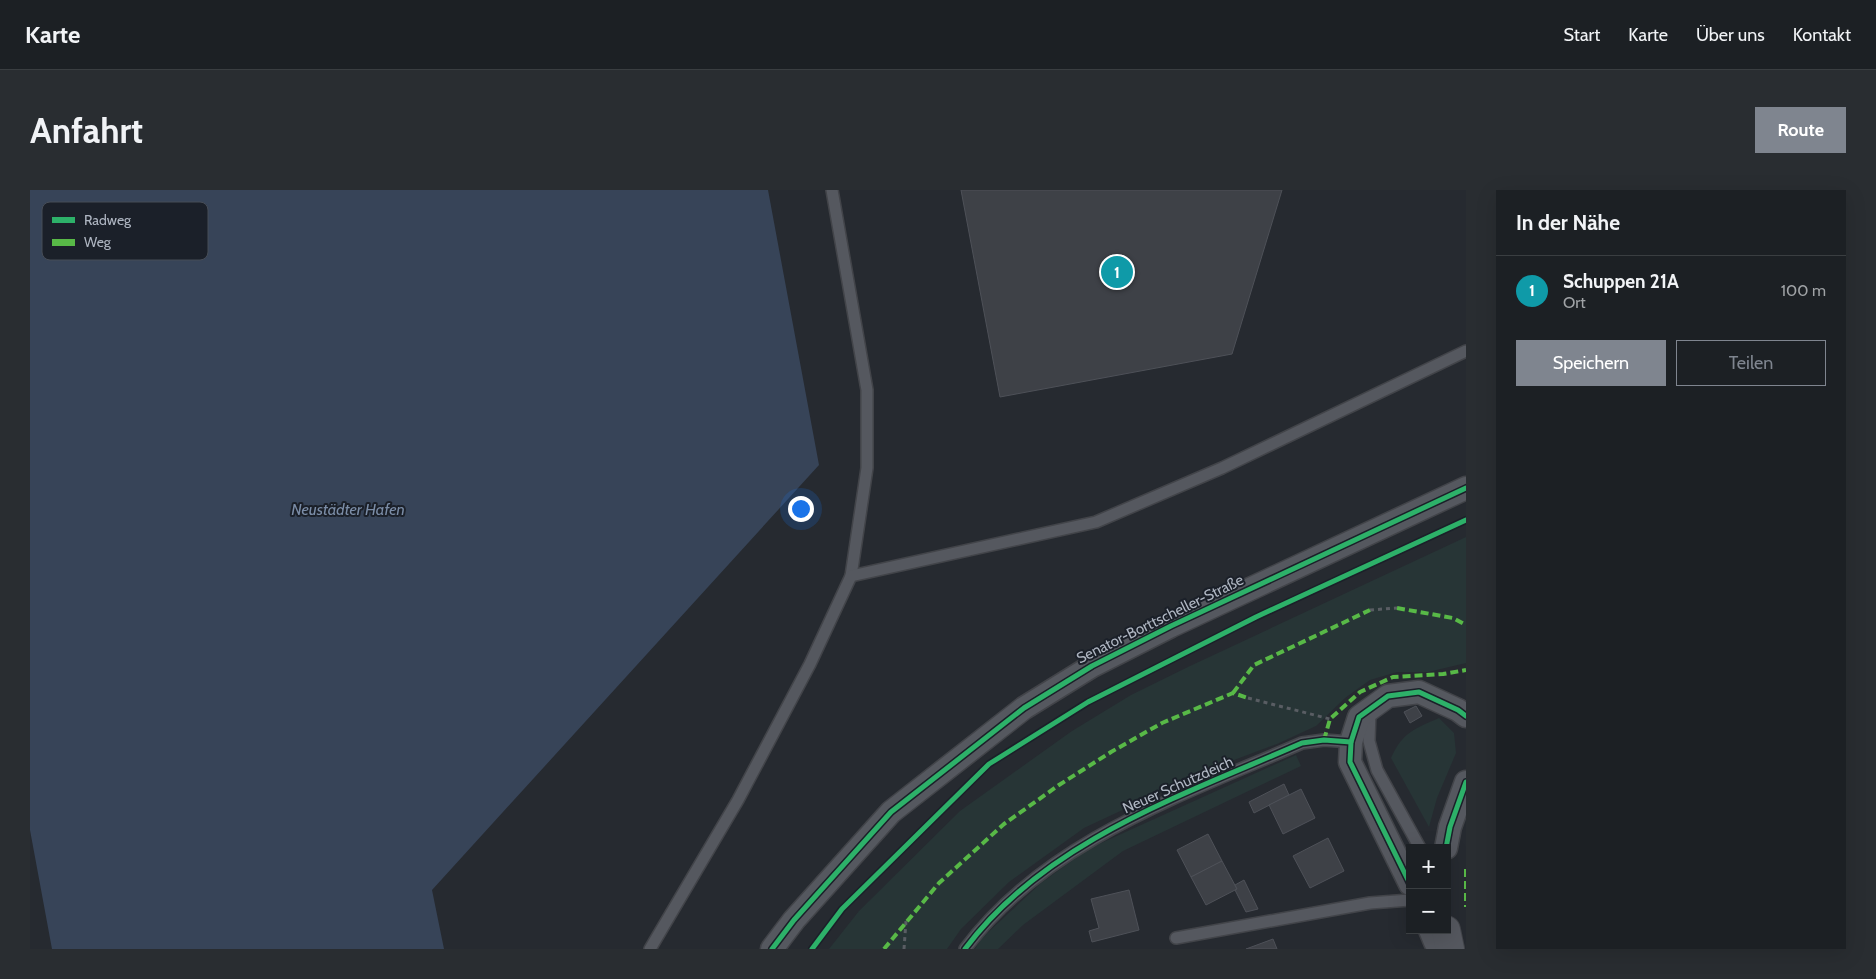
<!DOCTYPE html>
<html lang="de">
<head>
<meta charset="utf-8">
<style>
	body { margin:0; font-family:Cabin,sans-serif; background:#292d31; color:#f1f3f6 }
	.controls { position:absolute; right:15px; bottom:15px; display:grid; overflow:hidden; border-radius:0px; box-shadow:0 5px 20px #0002 }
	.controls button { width:45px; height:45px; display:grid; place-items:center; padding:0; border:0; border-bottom:1px solid #3a3e41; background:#1c2024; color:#f1f3f6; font:25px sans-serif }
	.you { position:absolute; left:770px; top:318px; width:18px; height:18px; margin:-12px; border:4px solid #fff; border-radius:50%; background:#1a73e8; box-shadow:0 0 0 8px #1a73e833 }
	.badge { display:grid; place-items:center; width:32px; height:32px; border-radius:50%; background:#7f858f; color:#fff; font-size:16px; font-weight:700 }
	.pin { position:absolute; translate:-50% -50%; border:2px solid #fff; box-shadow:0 1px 5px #0006 }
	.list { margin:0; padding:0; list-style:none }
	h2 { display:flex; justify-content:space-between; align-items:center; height:65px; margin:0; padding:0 20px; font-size:21px }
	h2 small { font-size:16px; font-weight:400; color:#a0a3a6 }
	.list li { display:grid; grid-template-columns:32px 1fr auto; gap:15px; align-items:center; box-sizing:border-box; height:70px; padding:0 20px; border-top:1px solid #3a3e41 }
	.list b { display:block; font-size:19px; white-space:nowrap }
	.list p { margin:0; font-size:16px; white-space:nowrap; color:#a0a3a6 }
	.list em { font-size:16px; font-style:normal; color:#a0a3a6 }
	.actions { display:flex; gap:10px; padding:15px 20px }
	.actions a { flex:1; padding:11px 0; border:1px solid #7f858f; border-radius:0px; text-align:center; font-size:18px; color:#7f858f }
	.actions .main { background:#7f858f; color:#fff }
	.map { position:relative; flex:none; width:1436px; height:759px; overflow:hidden; border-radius:0px }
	header { display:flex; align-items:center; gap:30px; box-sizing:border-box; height:70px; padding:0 25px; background:#1c2024; border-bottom:1px solid #3a3e41 }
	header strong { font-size:24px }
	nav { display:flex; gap:28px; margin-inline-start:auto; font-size:18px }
	.intro { display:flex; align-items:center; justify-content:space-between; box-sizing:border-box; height:120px; padding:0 30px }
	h1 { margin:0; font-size:35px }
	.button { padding:12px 22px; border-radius:0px; background:#7f858f; color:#fff; font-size:18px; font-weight:700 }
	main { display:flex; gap:30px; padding:0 30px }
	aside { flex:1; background:#1c2024; border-radius:0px; box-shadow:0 5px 20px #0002 }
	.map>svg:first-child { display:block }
	.green { fill:#273536 }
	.water { fill:#374458 }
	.building { fill:#3e4147; stroke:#4e5158 }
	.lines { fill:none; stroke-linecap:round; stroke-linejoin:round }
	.service-casing { stroke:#424449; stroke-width:14 }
	.minor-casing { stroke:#424449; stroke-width:25 }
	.tertiary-casing { stroke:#424449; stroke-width:30 }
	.path { stroke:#595d63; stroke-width:3; stroke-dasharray:4 4; stroke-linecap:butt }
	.service { stroke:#55585f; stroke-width:11 }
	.minor { stroke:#55585f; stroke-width:22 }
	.tertiary { stroke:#55585f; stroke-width:28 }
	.quiet { stroke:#58b947; stroke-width:4; stroke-dasharray:8 4; stroke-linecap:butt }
	.cycleway-casing { stroke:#1b2029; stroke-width:8 }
	.cycleway { stroke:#2db169; stroke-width:5 }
	.labels { text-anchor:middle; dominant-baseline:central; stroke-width:4; stroke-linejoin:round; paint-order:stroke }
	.street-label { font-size:15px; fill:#afb6c2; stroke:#1b2029 }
	.water-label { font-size:16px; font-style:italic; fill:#7b8da7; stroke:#1b2029 }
	.key { fill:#1b2029; stroke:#474d57; stroke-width:1 }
	.key-label { font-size:14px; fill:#afb6c2 }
</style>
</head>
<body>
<header>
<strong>Karte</strong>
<nav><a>Start</a><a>Karte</a><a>Über uns</a><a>Kontakt</a></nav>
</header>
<div class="intro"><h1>Anfahrt</h1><a class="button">Route</a></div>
<main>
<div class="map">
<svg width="1436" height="759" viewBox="0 0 1436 759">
	<rect width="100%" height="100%" fill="#262a30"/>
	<g class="green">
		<path d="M1436,347V473L1398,482H1367L1340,490L1315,508L1286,536L1247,554L1180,579L1054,638L979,692L931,739L917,759H799L829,721L930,621L1042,541L1101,505L1160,476Z"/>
		<path d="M1409,528L1424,543L1426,563L1407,608L1399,637L1361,568C1373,542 1384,539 1409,528Z"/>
		<path d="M1266,565L1271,576L1093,661L993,735L968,759H945L952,748L1011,693L1058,659Z"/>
	</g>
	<path class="water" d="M0,0H738L789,275L402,700L414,759H22L0,640Z"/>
	<g class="building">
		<path d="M931,0H1252L1202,164L970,207Z"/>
		<path d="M1386,516L1392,526L1380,533L1374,522Z"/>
		<path d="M1254,594L1259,605L1224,623L1219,612Z"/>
		<path d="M1271,599L1285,628L1253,644L1239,615Z"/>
		<path d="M1178,644L1192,671L1161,687L1147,660Z"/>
		<path d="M1298,648L1314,681L1280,698L1263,666Z"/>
		<path d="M1192,671L1207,699L1176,715L1161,687Z"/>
		<path d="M1214,690L1228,719L1216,722L1205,700L1207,699L1205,695Z"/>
		<path d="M1099,700L1109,740L1062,752L1059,741L1069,738L1061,709Z"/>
		<path d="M1243,749L1247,759H1216Z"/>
	</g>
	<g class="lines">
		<defs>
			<g id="service">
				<path d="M802,0L837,200V278L821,386"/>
				<path d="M1340,519L1339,551L1347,580L1390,658"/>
				<path d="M1146,748L1340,713L1380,710"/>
				<path d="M620,759L708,610L780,474L821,386L1066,332L1192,278L1436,161"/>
				<path d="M935,759C1015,651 1153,605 1272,553L1294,550L1321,552"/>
			</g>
			<g id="minor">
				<path d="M1416,658L1420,637L1436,592"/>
				<path d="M1380,694L1320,572L1321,552L1329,527L1358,506L1389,502L1428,520L1436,526"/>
				<path d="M1400,740L1405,752L1410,759"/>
				<path d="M742,759L764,730L861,622L994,518L1062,476L1141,436L1436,298"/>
			</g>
			<path id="tertiary" d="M1416,740L1420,759"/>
		</defs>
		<use href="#service" class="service-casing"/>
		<use href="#minor" class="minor-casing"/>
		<use href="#tertiary" class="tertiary-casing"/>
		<g class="path">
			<path d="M1340,420L1367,418"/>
			<path d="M1218,508L1300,529"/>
			<path d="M874,759L876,731"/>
		</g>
		<use href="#service" class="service"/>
		<use href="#minor" class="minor"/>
		<use href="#tertiary" class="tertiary"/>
		<g class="quiet">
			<path d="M1367,418L1423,428L1436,435"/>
			<path d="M1203,503L1224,475L1340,420"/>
			<path d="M1294,550L1300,529L1330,502L1363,487L1413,484L1436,480"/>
			<path d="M1436,679V717"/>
			<path d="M854,759L909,693L974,634L1029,595L1081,562L1132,533L1203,503L1218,508"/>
		</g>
		<defs>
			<g id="cycleway">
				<path d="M1416,658L1420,637L1436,592"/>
				<path d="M1380,694L1320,572L1321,552L1329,527L1358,506L1389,502L1428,520L1436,526"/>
				<path d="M742,759L764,730L861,622L994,518L1062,476L1141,436L1436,298"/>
				<path d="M782,759L812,719L959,574L1058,512L1226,427L1436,330"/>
				<path d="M935,759C1015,651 1153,605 1272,553L1294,550L1321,552"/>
			</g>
		</defs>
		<use href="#cycleway" class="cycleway-casing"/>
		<use href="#cycleway" class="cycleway"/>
	</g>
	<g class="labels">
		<g class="street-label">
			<text transform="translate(1130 429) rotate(-26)">Senator-Borttscheller-Straße</text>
			<text transform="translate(1148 595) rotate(-24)">Neuer Schutzdeich</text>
		</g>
		<g class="water-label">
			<text x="318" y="319">Neustädter Hafen</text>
		</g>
	</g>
	<rect x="12" y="12" width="166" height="58" rx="8" class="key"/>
	<rect x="22" y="27" width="23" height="6" fill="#2db169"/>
	<rect x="22" y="49" width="23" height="7" fill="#58b947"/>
	<g class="key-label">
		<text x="54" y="35">Radweg</text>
		<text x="54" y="57">Weg</text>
	</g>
</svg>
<div class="controls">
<button>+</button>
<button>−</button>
</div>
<div class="you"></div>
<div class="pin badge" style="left:1087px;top:82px;background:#0f9aa8">1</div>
</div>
<aside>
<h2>In der Nähe<small></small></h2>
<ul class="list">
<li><span class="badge" style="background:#0f9aa8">1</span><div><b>Schuppen 21A</b><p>Ort</p></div><em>100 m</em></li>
</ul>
<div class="actions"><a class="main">Speichern</a><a>Teilen</a></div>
</aside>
</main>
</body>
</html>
